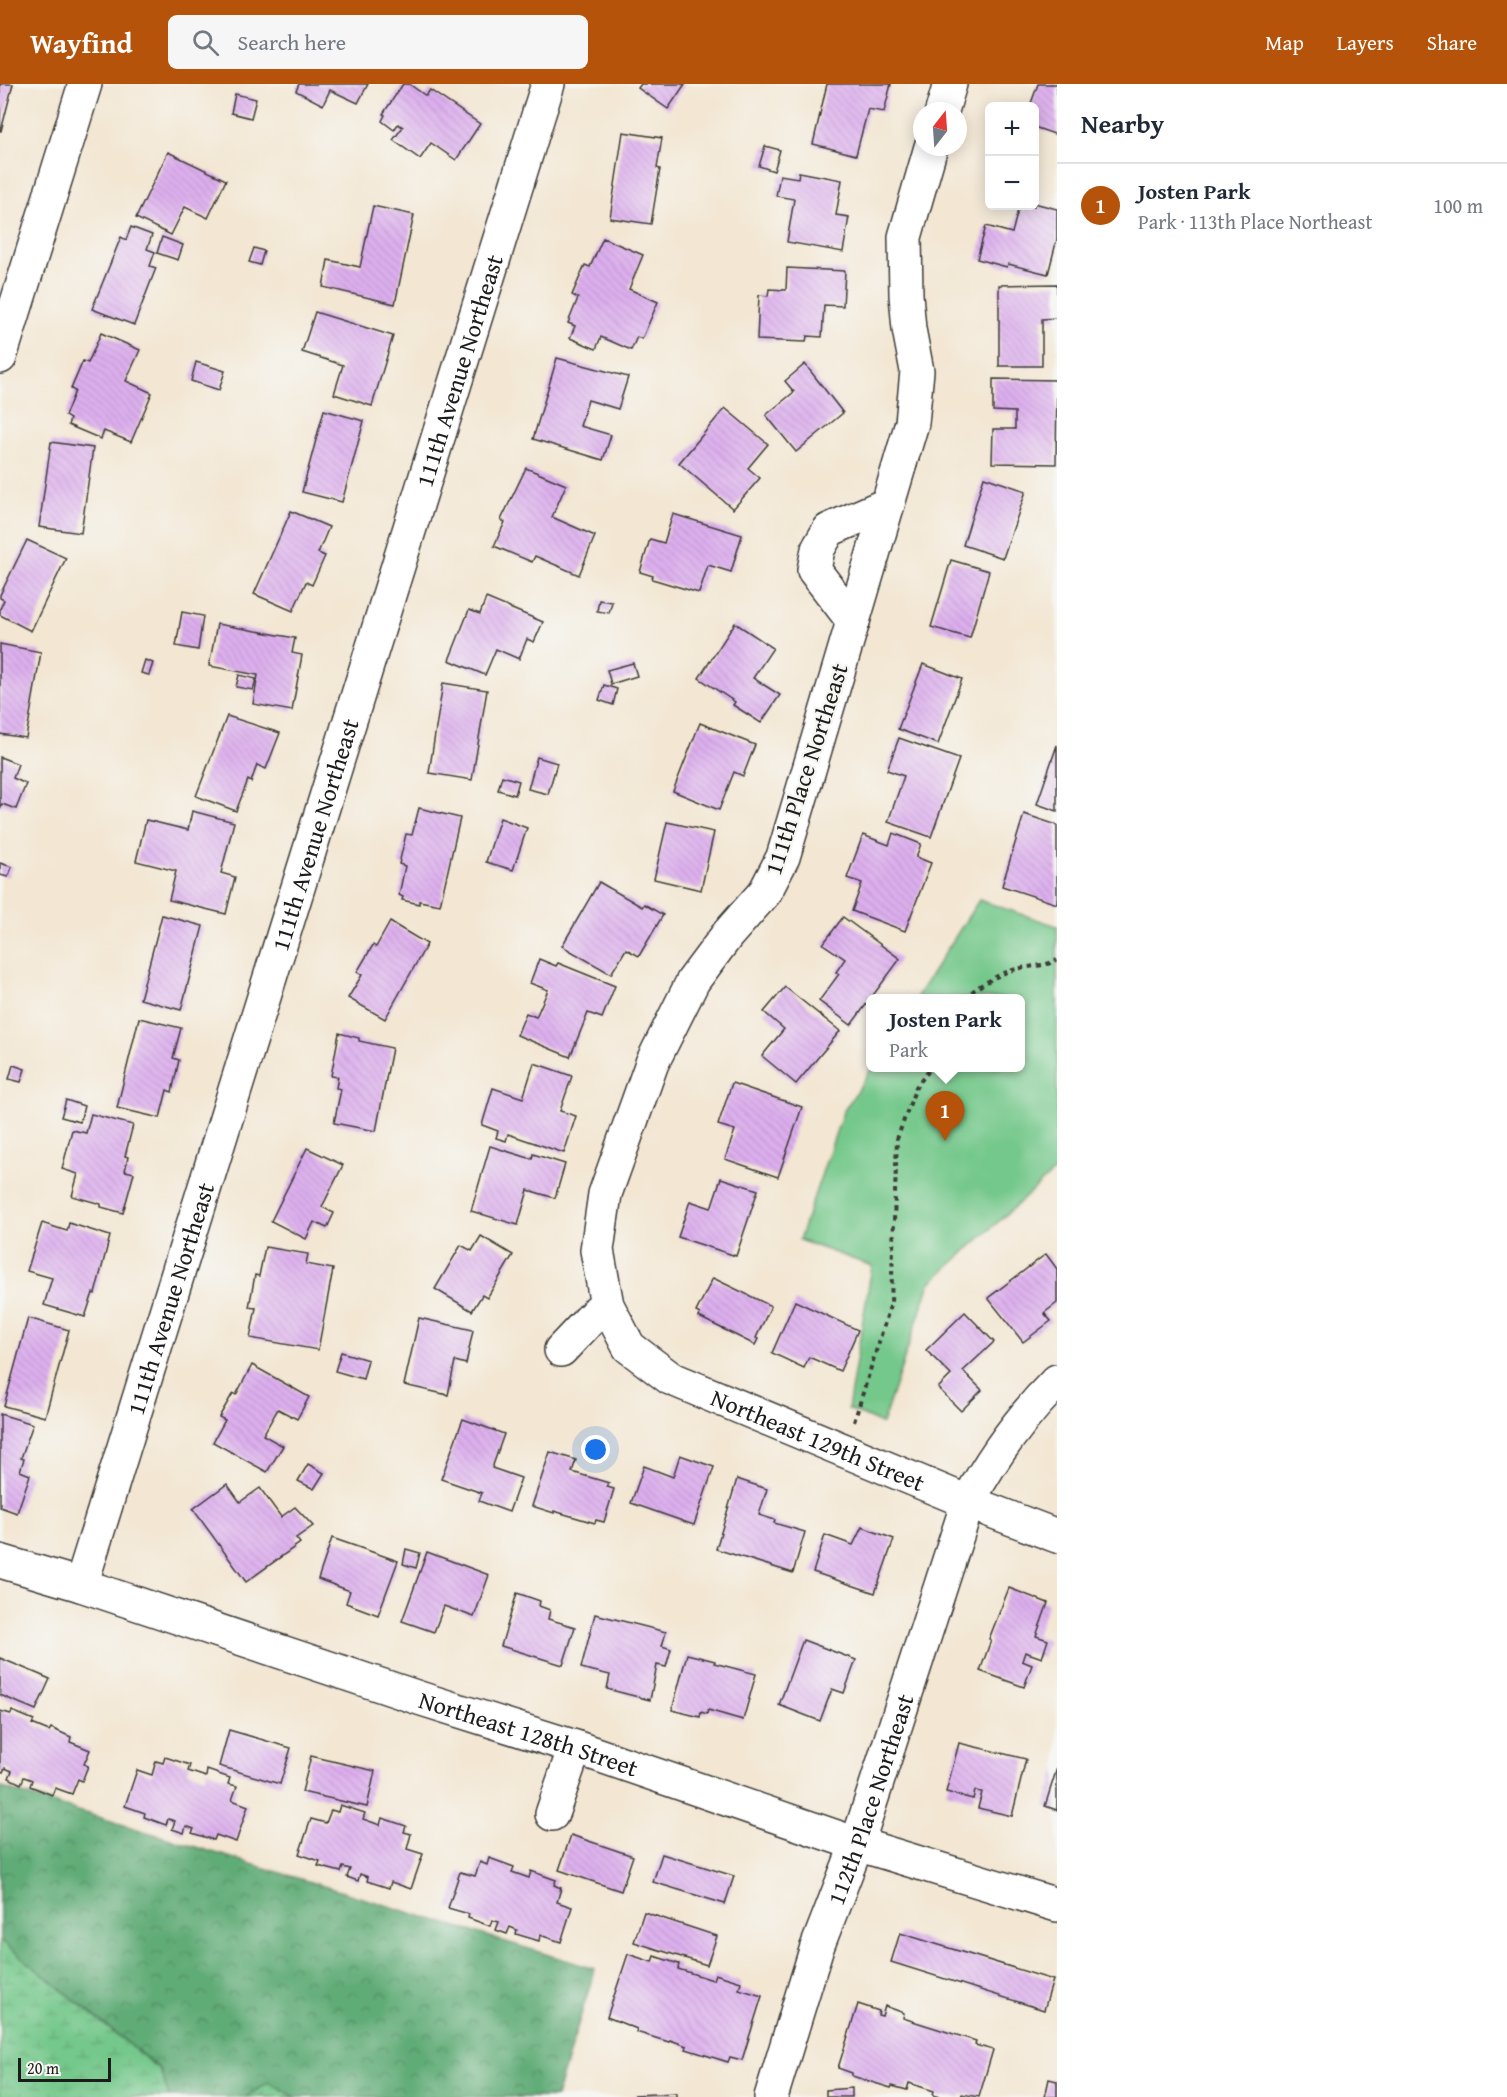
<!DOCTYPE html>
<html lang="en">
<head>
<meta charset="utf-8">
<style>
	body { margin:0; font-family:"Gentium Book Plus",serif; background:#f6f6f7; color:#1f2937 }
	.controls { position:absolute; right:18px; top:18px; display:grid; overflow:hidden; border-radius:9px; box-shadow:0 3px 15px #0003 }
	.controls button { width:54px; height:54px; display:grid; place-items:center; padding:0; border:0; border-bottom:2px solid #e0e1e3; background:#fff; color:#1f2937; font:30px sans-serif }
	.compass { position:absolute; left:913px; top:18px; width:54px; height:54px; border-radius:50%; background:#fff; box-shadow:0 3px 15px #0003; rotate:17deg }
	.scale { position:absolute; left:18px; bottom:15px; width:93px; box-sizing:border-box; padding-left:6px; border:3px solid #1c1c1c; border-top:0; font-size:16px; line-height:21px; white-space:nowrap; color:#1c1c1c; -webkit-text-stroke:4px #f6f6f2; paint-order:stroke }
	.you { position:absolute; left:596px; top:1366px; width:21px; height:21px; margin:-15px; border:4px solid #fff; border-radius:50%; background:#1a73e8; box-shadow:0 0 0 9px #1a73e833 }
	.badge { display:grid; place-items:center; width:39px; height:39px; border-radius:50%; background:#b45309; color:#fff; font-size:20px; font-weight:700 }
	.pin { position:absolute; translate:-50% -50px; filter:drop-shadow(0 2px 3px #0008) }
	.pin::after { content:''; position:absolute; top:32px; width:21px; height:18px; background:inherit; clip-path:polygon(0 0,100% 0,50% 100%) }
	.popup { position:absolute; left:866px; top:910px; width:159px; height:78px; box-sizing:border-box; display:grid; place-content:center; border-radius:9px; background:#fff; filter:drop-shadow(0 2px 4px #0005); font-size:20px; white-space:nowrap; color:#747a83 }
	.popup b { font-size:22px; color:#1f2937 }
	.popup::after { content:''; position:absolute; left:50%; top:100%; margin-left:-12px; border:12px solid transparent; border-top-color:#fff }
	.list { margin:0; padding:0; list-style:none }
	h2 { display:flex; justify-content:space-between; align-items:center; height:78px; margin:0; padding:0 24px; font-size:26px }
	h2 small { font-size:20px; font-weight:400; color:#747a83 }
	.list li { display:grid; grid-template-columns:39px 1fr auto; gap:18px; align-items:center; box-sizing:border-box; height:84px; padding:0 24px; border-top:2px solid #e0e1e3 }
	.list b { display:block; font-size:22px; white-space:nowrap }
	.list p { margin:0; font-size:20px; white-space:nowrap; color:#747a83 }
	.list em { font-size:20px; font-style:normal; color:#747a83 }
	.icon { flex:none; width:33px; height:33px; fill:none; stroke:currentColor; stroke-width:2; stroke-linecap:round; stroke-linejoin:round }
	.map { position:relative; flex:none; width:1057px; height:2013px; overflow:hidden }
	header { display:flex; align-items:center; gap:36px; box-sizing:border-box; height:84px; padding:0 30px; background:#b45309; color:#fff }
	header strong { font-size:28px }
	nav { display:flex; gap:33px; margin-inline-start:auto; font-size:21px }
	.search { width:420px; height:54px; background:#f6f6f7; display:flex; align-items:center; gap:15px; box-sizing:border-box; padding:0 21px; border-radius:9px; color:#747a83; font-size:22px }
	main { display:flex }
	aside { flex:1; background:#fff }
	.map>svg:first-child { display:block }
	.green { fill:#75c88b; stroke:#487254; stroke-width:1.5 }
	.forest { fill:url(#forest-crowns); stroke:#3e644a; stroke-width:1.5 }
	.wetland { fill:url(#wetland-marsh); stroke:#487254; stroke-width:1.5 }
	.building { fill:url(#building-back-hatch) }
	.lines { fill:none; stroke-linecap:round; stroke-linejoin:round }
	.minor-casing { stroke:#3c3a37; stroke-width:36 }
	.path { stroke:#3c3a37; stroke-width:4; stroke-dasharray:4.5 4.5; stroke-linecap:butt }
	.minor { stroke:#fff; stroke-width:33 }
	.labels { text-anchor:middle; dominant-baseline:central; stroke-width:5; stroke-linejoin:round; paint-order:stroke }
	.street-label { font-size:24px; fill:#1c1c1c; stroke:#f6f6f2 }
</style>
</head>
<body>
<header>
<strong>Wayfind</strong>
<div class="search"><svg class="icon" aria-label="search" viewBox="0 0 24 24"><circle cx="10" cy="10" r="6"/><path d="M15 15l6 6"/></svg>Search here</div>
<nav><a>Map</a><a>Layers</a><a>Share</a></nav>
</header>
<main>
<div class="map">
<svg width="1057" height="2013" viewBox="0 0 1057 2013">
	<defs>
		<pattern id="forest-crowns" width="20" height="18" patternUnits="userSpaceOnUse" patternTransform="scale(1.5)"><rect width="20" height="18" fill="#60ac77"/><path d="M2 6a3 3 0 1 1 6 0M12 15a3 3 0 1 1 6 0" fill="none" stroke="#4e8b61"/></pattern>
		<pattern id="wetland-marsh" width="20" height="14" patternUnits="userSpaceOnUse" patternTransform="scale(1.5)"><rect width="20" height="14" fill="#75c88b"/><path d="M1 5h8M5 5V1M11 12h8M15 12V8" fill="none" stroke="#65ab77"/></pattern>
		<pattern id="building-back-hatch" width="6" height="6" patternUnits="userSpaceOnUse" patternTransform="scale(1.5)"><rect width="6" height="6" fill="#ddafee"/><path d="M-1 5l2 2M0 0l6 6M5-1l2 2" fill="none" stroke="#bd96cc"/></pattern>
	</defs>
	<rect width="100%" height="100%" fill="#f6f6f2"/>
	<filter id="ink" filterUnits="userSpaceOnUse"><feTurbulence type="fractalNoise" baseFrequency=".0167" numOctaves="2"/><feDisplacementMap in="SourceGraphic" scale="12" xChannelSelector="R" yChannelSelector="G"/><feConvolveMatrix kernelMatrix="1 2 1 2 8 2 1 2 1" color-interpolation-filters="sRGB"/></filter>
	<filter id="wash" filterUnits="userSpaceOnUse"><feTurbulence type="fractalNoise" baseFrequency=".008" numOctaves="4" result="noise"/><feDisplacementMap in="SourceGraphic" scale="24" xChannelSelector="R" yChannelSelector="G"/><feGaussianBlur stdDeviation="1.35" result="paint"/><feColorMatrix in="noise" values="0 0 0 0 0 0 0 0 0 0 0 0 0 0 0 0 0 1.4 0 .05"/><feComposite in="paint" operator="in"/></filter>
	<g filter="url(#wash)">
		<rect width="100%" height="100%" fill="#f3e6d2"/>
		<path class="green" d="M979,816L1057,842V1085L930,1199L882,1340L848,1325L872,1182L799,1156L843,1028L872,984H1020V914H916Z"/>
		<path class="forest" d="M0,1703L595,1885L556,2013H295L269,1998L246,2013H169L160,1985L0,1856Z"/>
		<g class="wetland">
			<path d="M0,1856L160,1986L169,2013H0Z"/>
			<path d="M269,1998L295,2013H246Z"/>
		</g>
		<g id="blocks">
			<g class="building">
				<path d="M0,0H13L1,47H0Z"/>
				<path d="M299,0H368L358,19L330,6L323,21L296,7Z"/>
				<path d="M403,0H409L426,12L430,6L480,40L456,76L431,59L420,75L393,56L403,43L398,40L394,46L382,37L385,31L383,30Z"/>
				<path d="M641,0H685L668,25L638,4Z"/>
				<path d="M827,0H891L884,28L868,25L856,71L813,60Z"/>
				<path d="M1038,0H1057V51L1034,43V22H1030Z"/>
				<path d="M235,10L256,15L251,34L231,29Z"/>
				<path d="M623,48L662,54L657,84L660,85L651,140L610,134Z"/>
				<path d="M765,62L780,66L774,87L759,82Z"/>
				<path d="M168,68L226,96L208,134L185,123L171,151L136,134Z"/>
				<path d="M799,88L842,96L836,131L849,133L843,168L787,158L794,115L776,112L780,91L798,94Z"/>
				<path d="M1034,119L1057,125V155L1048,190L1008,180L1007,183L977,175L986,142L1012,149L1019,122H1034Z"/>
				<path d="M373,122L414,131L395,220L323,203L328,176L360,183Z"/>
				<path d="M131,143L152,151L147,165L155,168L150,182L156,184L134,241L92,225L121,153L126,156Z"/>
				<path d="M162,153L183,161L178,176L157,169Z"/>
				<path d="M603,154L643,171L629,205L658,218L642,255L637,253L631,266L601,253L596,265L570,254L575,242L568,239L578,214L572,211L585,181L590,183Z"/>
				<path d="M254,164L264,167L260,181L249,178Z"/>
				<path d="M787,184L845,187L843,222L824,221L822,253L807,252L806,258L757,256L759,211L768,212L769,205L786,206Z"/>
				<path d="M1057,200V234L1042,235V282H999V201Z"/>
				<path d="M315,228L393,252L372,322L334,310L343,281L302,268Z"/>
				<path d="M101,249L140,266L126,297L152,309L131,358L104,347L101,355L68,341L70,335L65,332L75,307L71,305L83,277L88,279Z"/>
				<path d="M557,274L628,293L618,325L588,316L580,342L611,351L603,376L533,355Z"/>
				<path d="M196,278L225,287L219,306L191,297Z"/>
				<path d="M805,280L843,329L796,368L766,331L794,308L785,297Z"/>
				<path d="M993,295L1057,296L1056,380L992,379L993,345H1015V328L993,327Z"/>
				<path d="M725,324L768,360L748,384L760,394L733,425L679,379Z"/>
				<path d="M324,326L364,337L342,418L302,408Z"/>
				<path d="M51,358L93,364L81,449L39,443Z"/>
				<path d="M526,384L566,401L552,433L595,452L579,491L535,472L532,478L494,462L505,438L501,436Z"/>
				<path d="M984,393L1026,407L1003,474L963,461Z"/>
				<path d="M291,427L329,443L318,469L325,472L312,501L306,498L293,527L254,510Z"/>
				<path d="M673,430L742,451L731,488L708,481L699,509L652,495L653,492L640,488L650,455L664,459Z"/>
				<path d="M27,456L66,474L31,547L0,531V525L4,516L0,514V511Z"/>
				<path d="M951,476L989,487L970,554L931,543Z"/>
				<path d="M486,514L543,538L534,558L527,555L519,575L496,565L485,591L449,576L469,526L480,530Z"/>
				<path d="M599,516L612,518L609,529L597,527Z"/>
				<path d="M182,528L203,532L198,566L176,562Z"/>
				<path d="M735,539L773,564L753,594L780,611L761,639L733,621L735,618L699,594Z"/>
				<path d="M217,540L295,554L292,569L302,571L292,627L253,620L258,591L209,582Z"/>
				<path d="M0,560L41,568L26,654L0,650Z"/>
				<path d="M145,576L153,579L149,591L141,589Z"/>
				<path d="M633,579L637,592L611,600L607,586Z"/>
				<path d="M923,580L962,595L938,660L898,645Z"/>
				<path d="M239,591L256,595L253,606L236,603Z"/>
				<path d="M443,599L487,606L472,696L429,689Z"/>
				<path d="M604,601L617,605L613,621L599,616Z"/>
				<path d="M227,632L280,649L266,685L257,681L251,698L248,696L236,727L196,712Z"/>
				<path d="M700,639L755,661L743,692L734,688L719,726L673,707Z"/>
				<path d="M899,654L959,675L931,753L888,738L904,692L887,686Z"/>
				<path d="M1057,661V727L1037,720Z"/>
				<path d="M0,673L18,680L13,694L26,700L16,725L2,720L0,725Z"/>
				<path d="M537,673L557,679L548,710L528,705Z"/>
				<path d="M502,692L519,697L515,711L498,706Z"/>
				<path d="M419,724L460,734L440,821L419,817V820L402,816L403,813L399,811L405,782L399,780L406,750L412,751Z"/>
				<path d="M192,727L234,738L221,789L235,793L226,830L169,816L176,787L136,777L146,736L188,746Z"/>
				<path d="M1024,730L1057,741V820L1002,802Z"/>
				<path d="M500,734L527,744L513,786L486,778Z"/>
				<path d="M667,738L714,748L701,806L654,795Z"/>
				<path d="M893,749L921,760L916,773L931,779L905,847L852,827L862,799L847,794L863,751L889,761Z"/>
				<path d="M0,779L12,783L8,793L0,791Z"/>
				<path d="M599,798L642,823L644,820L663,831L639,872L626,865L611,890L562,862Z"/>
				<path d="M162,831L203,842L181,926L140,915Z"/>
				<path d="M843,833L900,875L851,941L819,917L839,890L836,888L845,875L823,860Z"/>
				<path d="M390,838L427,860L385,935L348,914L362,891L357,888L373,861L376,863Z"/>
				<path d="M539,875L556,882L558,879L615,902L602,934L588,929L570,973L517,951L526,929L536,933L548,906L530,899Z"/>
				<path d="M785,903L840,947L796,1000L762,972L784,945L764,928Z"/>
				<path d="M139,934L181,944L173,974L179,976L172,1008L167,1006L160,1034L117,1024Z"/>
				<path d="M339,949L359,954V957L392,964L376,1047L334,1039L341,1005L336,1004L338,993L331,992Z"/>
				<path d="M534,979L572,992L560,1027L576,1032L564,1069L508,1050L506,1057L496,1054L498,1047L482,1041L493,1004L523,1014Z"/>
				<path d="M13,981L25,985L21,998L9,995Z"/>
				<path d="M732,999L802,1023L778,1093L725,1075L735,1046L718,1041Z"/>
				<path d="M66,1016L84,1022L80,1038L61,1033Z"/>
				<path d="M91,1030L133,1041L125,1072L128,1073L125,1087L134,1089L123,1129L101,1123V1120L72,1112L78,1090L62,1085L72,1046L86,1049Z"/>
				<path d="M490,1062L532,1075L533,1070L565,1080L555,1114L528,1106L518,1141L471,1127Z"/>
				<path d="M307,1064L343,1081L322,1123L334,1129L327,1144L314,1138L306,1155L271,1137Z"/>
				<path d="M721,1094L758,1106L736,1172L678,1153L690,1117L711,1124Z"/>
				<path d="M42,1139L67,1147L69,1139L110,1152L95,1210L93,1209L85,1233L44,1221L52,1194L27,1187Z"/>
				<path d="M481,1152L513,1171L487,1214L482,1211L472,1227L435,1205L461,1161L472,1167Z"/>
				<path d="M265,1163L308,1170L306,1180L333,1185L318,1266L250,1254L256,1224L249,1223L255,1191L259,1192Z"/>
				<path d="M1046,1170L1057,1185V1219L1044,1229L1051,1237L1023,1258L988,1214Z"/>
				<path d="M713,1194L771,1222L756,1254L758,1255L755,1261L699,1233L700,1230L696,1228Z"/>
				<path d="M795,1217L858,1246L840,1287L809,1273L804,1284L772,1269Z"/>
				<path d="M965,1228L994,1258L963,1287L982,1306L961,1327L938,1304L951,1291L926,1266Z"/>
				<path d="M28,1234L69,1246L45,1333L4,1322Z"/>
				<path d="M419,1234L473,1246L466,1280L455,1277L448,1311L404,1301Z"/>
				<path d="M341,1268L368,1276L363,1295L335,1287Z"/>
				<path d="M252,1281L309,1313L297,1335L278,1325L263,1351L283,1362L267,1388L213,1358L225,1336L219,1333L233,1309L236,1311Z"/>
				<path d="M0,1330L33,1340L21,1374L24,1375L20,1387L30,1391L17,1429L0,1423Z"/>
				<path d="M463,1335L504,1350L492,1384L521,1394L509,1428L479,1417L482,1409L441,1395Z"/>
				<path d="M550,1368L576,1376L572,1388L609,1399L607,1403L614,1405L604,1438L596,1436L595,1439L554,1427V1429L532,1422Z"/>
				<path d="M680,1371L714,1383L694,1441L631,1419L644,1382L673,1393Z"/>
				<path d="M308,1380L324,1389L314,1405L298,1397Z"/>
				<path d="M737,1395L767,1405L759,1431L775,1436L774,1439L805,1448L793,1489L716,1465Z"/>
				<path d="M227,1400L240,1418L260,1404L281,1433L295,1423L313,1442L296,1454L300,1459L246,1498L193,1425Z"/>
				<path d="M862,1443L894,1455L875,1509L813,1488L825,1451L853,1461Z"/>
				<path d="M332,1454L398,1477L378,1531L346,1519L350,1507L318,1495Z"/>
				<path d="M406,1465L420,1469L416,1484L403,1480Z"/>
				<path d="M427,1468L489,1491L474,1533L444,1522L434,1548L402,1537Z"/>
				<path d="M1009,1504L1048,1519L1036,1552L1048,1556L1042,1574L1025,1568L1022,1577L1032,1581L1024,1603L980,1587L991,1556L989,1555Z"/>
				<path d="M517,1509L540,1517L539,1522L550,1526L548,1535L575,1543L563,1581L501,1562Z"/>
				<path d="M595,1530L666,1548L662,1562L671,1565L666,1583L657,1581L650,1616L607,1605L610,1591L581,1584Z"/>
				<path d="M803,1556L856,1576L844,1609L832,1605L820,1637L779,1621Z"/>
				<path d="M687,1570L715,1577L714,1579L756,1590L743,1636L708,1626L707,1630L701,1628L700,1633L672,1626Z"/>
				<path d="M0,1574L50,1595L36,1626L0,1611Z"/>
				<path d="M0,1627L11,1630L12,1627L34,1636L32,1640L49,1647L51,1644L71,1653L70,1658L90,1666L84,1680L88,1682L82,1697L78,1695L72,1710L55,1704L52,1711L30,1702L32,1696L24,1693L21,1700L9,1694L12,1687L5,1684L3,1688L0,1687Z"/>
				<path d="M229,1646L291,1664L280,1700L219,1682Z"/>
				<path d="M959,1659L1026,1675L1012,1732L978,1724L982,1708L975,1707L973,1715L946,1708Z"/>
				<path d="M311,1672L375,1687L367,1723L302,1708Z"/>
				<path d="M165,1673L190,1681L188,1687L206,1693L207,1686L230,1694L228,1700L237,1702L232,1716L248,1722L236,1758L216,1751L214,1756L192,1749L194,1745L186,1742L184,1749L172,1745L175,1737L168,1735L166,1741L144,1733L145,1729L125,1722L137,1686L152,1691L156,1677L163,1679Z"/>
				<path d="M1057,1684V1726L1045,1722Z"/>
				<path d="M340,1721L365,1729L363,1735L380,1741L382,1734L406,1742L404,1748L411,1750L407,1765L423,1770L411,1805L391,1798L389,1804L367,1797L368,1793L360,1790L358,1797L347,1793L350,1785L343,1783L341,1788L318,1782L320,1777L299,1770L311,1735L326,1739L331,1726L338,1728Z"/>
				<path d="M571,1751L633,1772L621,1807L559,1786Z"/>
				<path d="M662,1770L734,1792L725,1820L653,1798Z"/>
				<path d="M489,1774L514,1783L512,1788L529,1794L531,1787L556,1796L554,1801L561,1804L557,1818L572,1823L561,1858L540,1851L539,1857L516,1850L517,1846L510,1843L507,1850L496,1846L499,1838L492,1836L490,1842L468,1834L469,1830L448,1824L460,1788L475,1792L480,1778L487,1781Z"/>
				<path d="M644,1828L717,1852L707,1881L634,1858Z"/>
				<path d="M900,1849L1053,1896L1044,1926L891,1878Z"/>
				<path d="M628,1870L652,1878L654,1872L679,1880L678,1885L713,1896L715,1890L741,1898L739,1905L762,1912L742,1976L730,1973L728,1978L686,1965L687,1962L670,1956L669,1958L636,1948L637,1945L607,1933Z"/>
				<path d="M858,1920L879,1927L878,1931L882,1932L885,1922L904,1929L903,1934L976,1957L975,1961L993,1966L979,2013L962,2010L961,2013H939L933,2011L934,2007L909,1999L907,2006L892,2002L891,2004L852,1992V1989L838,1984Z"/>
				<path d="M1049,1995L1057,1997V2013H1045Z"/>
				<path d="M852,2004V2013H826V2006Z"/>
				<path d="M676,2009V2013H636L635,2011Z"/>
			</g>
		</g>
	</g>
	<g filter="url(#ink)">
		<use href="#blocks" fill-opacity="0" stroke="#3c3a37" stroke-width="1.5"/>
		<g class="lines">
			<defs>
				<g id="minor">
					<path d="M942,27L950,0"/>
					<path id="s1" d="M931,63L905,153L906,211L909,245L917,287L912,339L783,773L765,808L728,850L693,897L652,979L605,1110L597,1166L607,1221L629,1263L670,1294L968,1418L1057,1452"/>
					<path d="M0,273L85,0"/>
					<path d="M853,537L814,486L818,465L829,446L888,420"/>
					<path d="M561,1266L598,1227L607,1221"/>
					<path id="s2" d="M0,1477L81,1501L422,1615L575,1663L857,1760L1057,1821"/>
					<path id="s3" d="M81,1501L548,0"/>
					<path d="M552,1730L575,1663"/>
					<path id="s4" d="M771,2013L816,1866L857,1760L968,1418C992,1373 1021,1333 1057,1297"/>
				</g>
			</defs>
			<use href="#minor" class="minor-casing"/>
			<g class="path">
				<path d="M965,914C974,904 997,891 1010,887C1026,881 1042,884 1057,876"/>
				<path d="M854,1338L891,1219L897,1055L916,1003L931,984"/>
			</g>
			<use href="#minor" class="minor"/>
		</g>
	</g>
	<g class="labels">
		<g class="street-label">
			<text stroke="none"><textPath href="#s3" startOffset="1272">111th Avenue Northeast</textPath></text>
			<text transform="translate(806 685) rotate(-72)">111th Place Northeast</text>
			<text stroke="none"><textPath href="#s3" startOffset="786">111th Avenue Northeast</textPath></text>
			<text stroke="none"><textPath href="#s3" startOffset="300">111th Avenue Northeast</textPath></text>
			<text stroke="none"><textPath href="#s1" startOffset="1490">Northeast 129th Street</textPath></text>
			<text stroke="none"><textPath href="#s2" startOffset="556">Northeast 128th Street</textPath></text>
			<text stroke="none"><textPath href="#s4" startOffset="314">112th Place Northeast</textPath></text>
		</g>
	</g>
</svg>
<div class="controls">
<button>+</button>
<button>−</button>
</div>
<svg class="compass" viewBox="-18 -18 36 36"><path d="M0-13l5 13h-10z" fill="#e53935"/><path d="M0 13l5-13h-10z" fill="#747a83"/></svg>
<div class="scale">20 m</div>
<div class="you"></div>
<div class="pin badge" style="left:945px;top:1057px">1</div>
<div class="popup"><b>Josten Park</b>Park</div>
</div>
<aside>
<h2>Nearby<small></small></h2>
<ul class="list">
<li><span class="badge">1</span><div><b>Josten Park</b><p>Park · 113th Place Northeast</p></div><em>100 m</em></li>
</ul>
</aside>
</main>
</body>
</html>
